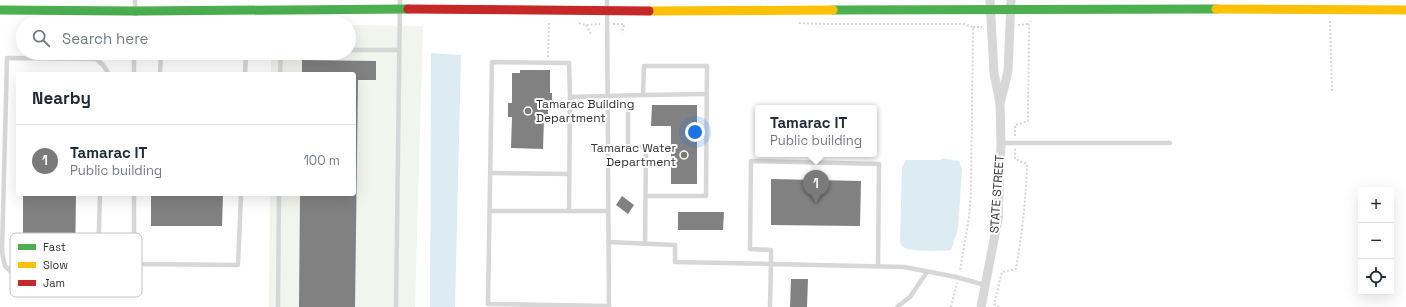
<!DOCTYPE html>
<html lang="en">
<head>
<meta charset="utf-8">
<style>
	body { margin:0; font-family:"Space Grotesk",sans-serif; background:#f6f6f7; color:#1f2937 }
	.controls { position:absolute; right:12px; bottom:12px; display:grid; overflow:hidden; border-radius:4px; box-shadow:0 4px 16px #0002 }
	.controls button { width:36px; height:36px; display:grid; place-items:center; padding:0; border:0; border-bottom:1px solid #e0e1e3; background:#fff; color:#1f2937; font:20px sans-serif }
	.you { position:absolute; left:695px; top:132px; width:14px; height:14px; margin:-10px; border:3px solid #fff; border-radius:50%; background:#1a73e8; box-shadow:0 0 0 6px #1a73e833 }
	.badge { display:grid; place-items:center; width:26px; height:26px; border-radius:50%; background:#7a7a7a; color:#fff; font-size:13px; font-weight:700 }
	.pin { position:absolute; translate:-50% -33px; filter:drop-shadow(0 1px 2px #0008) }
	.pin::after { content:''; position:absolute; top:21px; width:14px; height:12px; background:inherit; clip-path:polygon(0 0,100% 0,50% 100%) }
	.popup { position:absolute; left:755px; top:105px; width:122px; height:52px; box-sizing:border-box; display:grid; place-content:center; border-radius:4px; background:#fff; filter:drop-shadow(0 1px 3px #0005); font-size:13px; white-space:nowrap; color:#747a83 }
	.popup b { font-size:15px; color:#1f2937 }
	.popup::after { content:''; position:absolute; left:50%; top:100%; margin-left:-8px; border:8px solid transparent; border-top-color:#fff }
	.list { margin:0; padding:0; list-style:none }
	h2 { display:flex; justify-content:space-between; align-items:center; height:52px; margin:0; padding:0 16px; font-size:17px }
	h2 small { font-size:13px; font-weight:400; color:#747a83 }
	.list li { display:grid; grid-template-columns:26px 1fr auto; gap:12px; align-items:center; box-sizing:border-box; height:72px; padding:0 16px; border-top:1px solid #e0e1e3 }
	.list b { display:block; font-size:15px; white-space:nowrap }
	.list p { margin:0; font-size:13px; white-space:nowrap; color:#747a83 }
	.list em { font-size:13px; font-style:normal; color:#747a83 }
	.icon { flex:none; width:22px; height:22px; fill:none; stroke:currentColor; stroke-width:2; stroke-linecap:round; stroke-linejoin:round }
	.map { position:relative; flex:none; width:1406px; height:307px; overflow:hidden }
	.search { position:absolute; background:#fff; box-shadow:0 4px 16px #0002; left:16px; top:16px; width:340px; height:44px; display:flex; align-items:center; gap:10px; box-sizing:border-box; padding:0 14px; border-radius:22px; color:#747a83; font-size:15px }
	.panel { position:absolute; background:#fff; box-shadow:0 4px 16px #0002; left:16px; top:72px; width:340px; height:124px; border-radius:4px }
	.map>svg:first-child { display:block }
	.green { fill:#f1f5ed }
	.water { fill:#ddebf3 }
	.building { fill:#818181 }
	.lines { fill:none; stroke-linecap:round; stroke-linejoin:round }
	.path { stroke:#d6d6d6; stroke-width:2; stroke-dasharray:2 2; stroke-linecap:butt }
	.lane { stroke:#d7d7d7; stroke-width:4.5 }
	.street { stroke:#d7d7d7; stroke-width:9 }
	.fast { stroke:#4caf50; stroke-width:9 }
	.slow { stroke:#ffc107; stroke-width:9 }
	.jam { stroke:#c62828; stroke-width:9 }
	.poi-dot { fill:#7a7a7a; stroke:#fff; stroke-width:1.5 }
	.labels { text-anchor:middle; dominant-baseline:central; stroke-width:4; stroke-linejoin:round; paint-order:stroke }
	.poi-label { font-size:12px; fill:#333; stroke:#fff; text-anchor:start }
	.street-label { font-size:12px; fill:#333; stroke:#fff }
	.key { fill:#fff; stroke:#c2c2c2; stroke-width:1 }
	.key-label { font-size:11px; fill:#333 }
</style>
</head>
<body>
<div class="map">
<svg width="1406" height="307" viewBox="0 0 1406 307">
	<rect width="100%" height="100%" fill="#fff"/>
	<path class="green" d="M349,25L423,26L415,307H269L270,194H354V74H271V53H349Z"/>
	<g class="water">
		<path d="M431,53L461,55L455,307H430Z"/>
		<path d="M944,158L946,159L959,161L962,169L958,229L951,250C943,251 913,252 905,248C902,247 901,244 900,241L902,167L906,160H940Z"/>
	</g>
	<g class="building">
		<path d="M302,60L376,61V80H358L355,307H299L300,194H354V74H302Z"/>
		<path d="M520,70H550V93H552V105H548V118H544L543,149L511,148L512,117H508V103H512V73H520Z"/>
		<path d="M652,105H697V184H671V126H651Z"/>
		<path d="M771,179L861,181L860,226L771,225Z"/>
		<path d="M23,194H76L75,264L23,265Z"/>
		<path d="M151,194H223L222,226H151Z"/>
		<path d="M622,196L634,205L628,214L616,205Z"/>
		<path d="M678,212H724L723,230H678Z"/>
		<path d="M791,279H808L807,307H790Z"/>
	</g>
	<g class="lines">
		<g class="path">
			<path d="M1330,21L1332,91"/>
			<path d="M579,23L586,25L600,24"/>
			<path d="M799,23L824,24H963L973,27L971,191L969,217L960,271"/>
			<path d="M613,24H624L622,33"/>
			<path d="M586,25L591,34"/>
			<path d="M1018,25L1029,24"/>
			<path d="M973,27H982"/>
			<path d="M548,57L549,23H551"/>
			<path d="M1015,136V125L1028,121L1029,24L1031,21"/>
			<path d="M951,307L957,283"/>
			<path d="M999,307L994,304L1002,272L1016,269C1022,234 1026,199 1027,164L1015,159V148"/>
		</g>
		<g class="lane">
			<path d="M607,0L609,307"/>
			<path d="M135,23V0"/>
			<path d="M349,50H399"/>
			<path d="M134,74V53"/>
			<path d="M160,74L161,53"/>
			<path d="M245,74L246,53"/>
			<path d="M280,74L281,53"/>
			<path d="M643,95L707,94"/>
			<path d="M628,112V147H646L645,244"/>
			<path d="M1001,143H1170"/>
			<path d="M491,173L569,174"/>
			<path d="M100,194L98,260L91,272L78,277H32L14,274L5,266L2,252L7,58L96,59L103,65L109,74"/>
			<path d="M134,194V264L238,265L241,194"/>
			<path d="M490,211H607"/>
			<path d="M569,211L570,97"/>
			<path d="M608,242L675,245V262L771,264V250L750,249L751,161L879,164L878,266"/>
			<path d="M609,306L488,304L492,62L569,63L570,97L643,95L644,66H707L706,196H646"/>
			<path d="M278,307L279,194"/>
			<path d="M396,307L400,0"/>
			<path d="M770,307L771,264L904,267L956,277L985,285"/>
			<path d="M897,307L910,297L927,272"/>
		</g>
		<g class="street">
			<path d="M1001,100L1008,71L1011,0"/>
			<path d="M981,307L998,219L1001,143L1000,103L994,73L990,0"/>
		</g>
		<g class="fast">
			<path d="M0,10L135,11L408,9"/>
			<path d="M833,10L1216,9"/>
		</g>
		<g class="slow">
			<path d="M1216,9L1406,10"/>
			<path d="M649,11L833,10"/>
		</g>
		<path class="jam" d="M408,9L649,11"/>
	</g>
	<g class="poi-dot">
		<circle cx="528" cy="111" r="4"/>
		<circle cx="684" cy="155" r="4"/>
	</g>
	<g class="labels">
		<g class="poi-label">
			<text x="536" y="104">Tamarac Building<tspan x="536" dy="14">Department</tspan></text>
			<text x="676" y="148" text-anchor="end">Tamarac Water<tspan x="676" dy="14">Department</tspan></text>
		</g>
		<g class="street-label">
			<text transform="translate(997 194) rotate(-86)">STATE STREET</text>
		</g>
	</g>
	<rect x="10" y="233" width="132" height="64" rx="6" class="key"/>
	<rect x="18" y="244" width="18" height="6" fill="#4caf50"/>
	<rect x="18" y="262" width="18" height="6" fill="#ffc107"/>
	<rect x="18" y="280" width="18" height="6" fill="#c62828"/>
	<g class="key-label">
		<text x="43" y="251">Fast</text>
		<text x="43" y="269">Slow</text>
		<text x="43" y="287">Jam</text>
	</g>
</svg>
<div class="controls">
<button>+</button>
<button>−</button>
<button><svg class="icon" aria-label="locate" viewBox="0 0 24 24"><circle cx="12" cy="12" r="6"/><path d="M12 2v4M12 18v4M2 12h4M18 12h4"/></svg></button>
</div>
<div class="you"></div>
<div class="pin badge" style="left:816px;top:203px">1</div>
<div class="popup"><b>Tamarac IT</b>Public building</div>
<div class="search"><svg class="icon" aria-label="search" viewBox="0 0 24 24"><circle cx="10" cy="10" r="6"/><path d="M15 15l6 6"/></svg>Search here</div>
<section class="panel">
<h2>Nearby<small></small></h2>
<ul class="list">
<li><span class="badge">1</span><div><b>Tamarac IT</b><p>Public building</p></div><em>100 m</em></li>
</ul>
</section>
</div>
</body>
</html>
